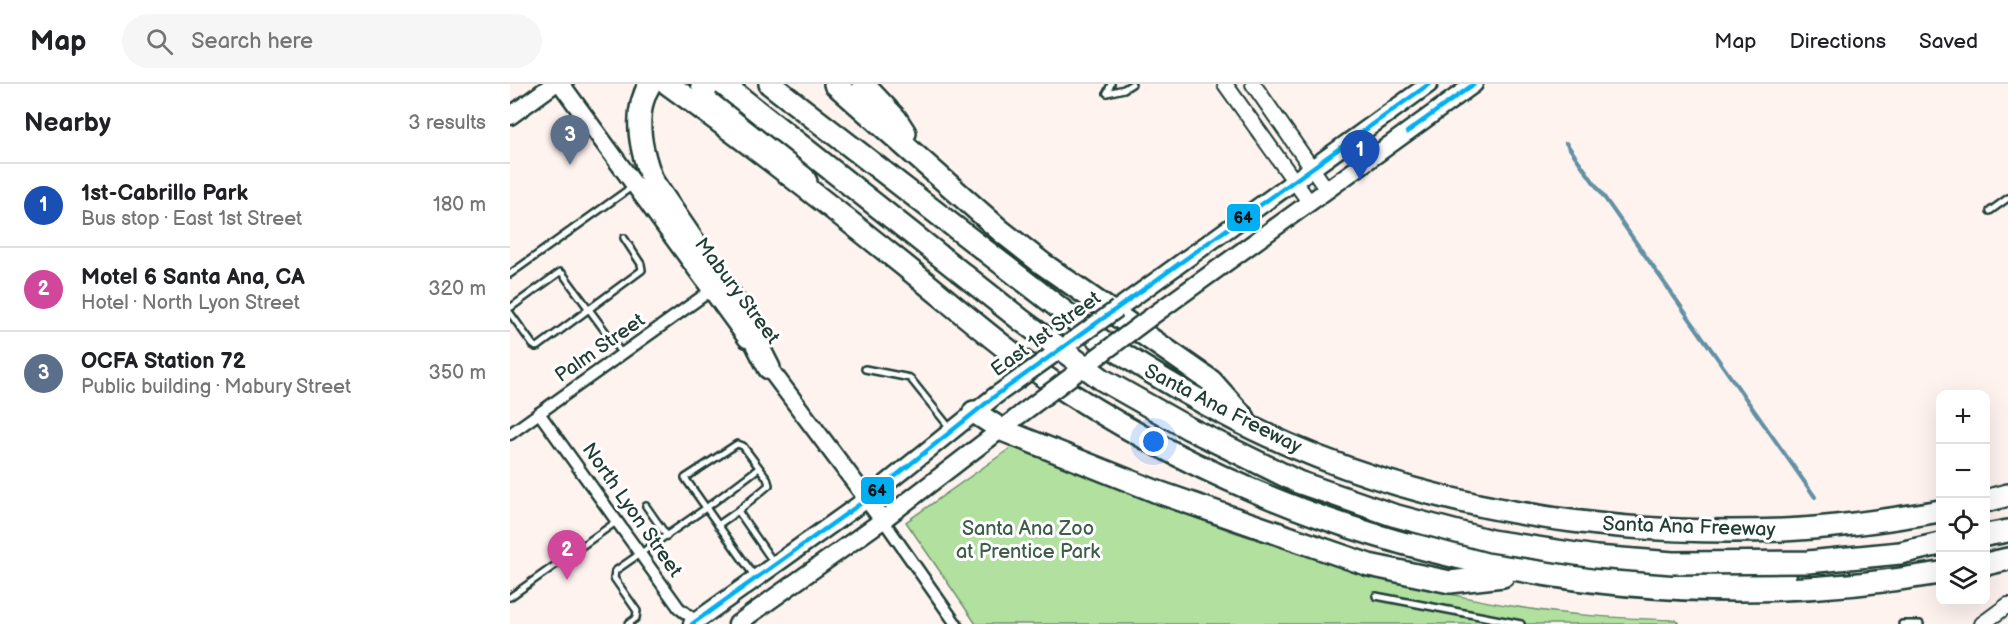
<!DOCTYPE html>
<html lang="en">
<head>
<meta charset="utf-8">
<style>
	body { margin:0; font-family:"Balsamiq Sans",sans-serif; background:#f6f6f6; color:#202124 }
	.controls { position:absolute; right:18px; bottom:18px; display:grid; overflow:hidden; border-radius:12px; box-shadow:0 6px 24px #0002 }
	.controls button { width:54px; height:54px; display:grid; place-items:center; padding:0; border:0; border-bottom:2px solid #e0e0e0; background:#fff; color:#202124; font:30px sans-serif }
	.you { position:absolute; left:644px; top:358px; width:21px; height:21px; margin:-15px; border:4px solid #fff; border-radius:50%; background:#1a73e8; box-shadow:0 0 0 9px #1a73e833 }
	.badge { display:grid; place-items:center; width:39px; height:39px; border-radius:50%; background:#d1495b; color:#fff; font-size:20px; font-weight:700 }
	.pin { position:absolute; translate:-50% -50px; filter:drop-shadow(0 2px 3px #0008) }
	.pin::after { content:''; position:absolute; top:32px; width:21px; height:18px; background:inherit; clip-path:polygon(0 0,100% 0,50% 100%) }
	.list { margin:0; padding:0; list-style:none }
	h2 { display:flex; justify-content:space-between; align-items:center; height:78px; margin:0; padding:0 24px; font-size:26px }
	h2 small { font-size:20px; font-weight:400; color:#757577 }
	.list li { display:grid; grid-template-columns:39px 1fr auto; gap:18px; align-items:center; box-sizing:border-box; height:84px; padding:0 24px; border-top:2px solid #e0e0e0 }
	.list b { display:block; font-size:22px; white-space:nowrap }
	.list p { margin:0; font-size:20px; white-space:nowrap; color:#757577 }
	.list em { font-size:20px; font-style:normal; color:#757577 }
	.icon { flex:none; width:33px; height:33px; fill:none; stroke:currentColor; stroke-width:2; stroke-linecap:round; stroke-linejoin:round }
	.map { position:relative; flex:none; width:1498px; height:540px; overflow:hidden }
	header { display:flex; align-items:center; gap:36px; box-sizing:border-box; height:84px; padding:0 30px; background:#fff; border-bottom:2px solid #e0e0e0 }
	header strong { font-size:28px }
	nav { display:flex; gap:33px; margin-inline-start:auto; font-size:21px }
	.search { width:420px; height:54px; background:#f6f6f6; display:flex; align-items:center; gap:15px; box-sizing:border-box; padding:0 21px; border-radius:33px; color:#757577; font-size:22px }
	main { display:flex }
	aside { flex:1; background:#fff }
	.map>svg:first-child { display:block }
	.green { fill:#b2e09f; stroke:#688e6a; stroke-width:1.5 }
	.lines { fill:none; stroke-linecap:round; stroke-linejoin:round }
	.stream { stroke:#6290a3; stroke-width:4 }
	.service-casing { stroke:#1f3d34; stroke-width:10 }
	.minor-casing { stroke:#1f3d34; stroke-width:15 }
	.tertiary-casing { stroke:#1f3d34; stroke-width:18 }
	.secondary-casing { stroke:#1f3d34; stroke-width:21 }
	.motorway-casing { stroke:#1f3d34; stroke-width:26 }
	.service { stroke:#fff; stroke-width:5 }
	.minor { stroke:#fff; stroke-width:10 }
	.tertiary { stroke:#fff; stroke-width:14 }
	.secondary { stroke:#fff; stroke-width:16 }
	.motorway { stroke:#fff; stroke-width:21 }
	.secondary-bridge-casing { stroke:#1f3d34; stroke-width:21; stroke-linecap:butt }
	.motorway-bridge-casing { stroke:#1f3d34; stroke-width:26; stroke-linecap:butt }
	.secondary-bridge { stroke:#fff; stroke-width:16 }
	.motorway-bridge { stroke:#fff; stroke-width:21 }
	.bus-1-casing { stroke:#fff; stroke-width:9 }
	.bus-1 { stroke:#00aff2; stroke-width:4.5 }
	.labels { text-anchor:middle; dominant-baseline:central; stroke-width:6; stroke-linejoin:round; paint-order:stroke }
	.street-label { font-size:20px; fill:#1f3d34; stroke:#fff }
	.park-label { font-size:20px; fill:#3c5e49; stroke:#fff }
	.line-badge { stroke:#fff; stroke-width:2 }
	.pale-badge-label { font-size:16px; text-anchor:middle; font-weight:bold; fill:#111 }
</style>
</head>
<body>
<header>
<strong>Map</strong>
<div class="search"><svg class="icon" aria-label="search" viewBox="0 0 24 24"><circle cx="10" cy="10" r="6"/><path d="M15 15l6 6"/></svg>Search here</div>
<nav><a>Map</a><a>Directions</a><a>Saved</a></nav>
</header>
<main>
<aside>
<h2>Nearby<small>3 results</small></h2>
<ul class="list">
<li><span class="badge" style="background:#1a4fb4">1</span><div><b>1st-Cabrillo Park</b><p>Bus stop · East 1st Street</p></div><em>180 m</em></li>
<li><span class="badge" style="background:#d1479c">2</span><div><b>Motel 6 Santa Ana, CA</b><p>Hotel · North Lyon Street</p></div><em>320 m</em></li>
<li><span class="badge" style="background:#5c6f8a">3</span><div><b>OCFA Station 72</b><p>Public building · Mabury Street</p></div><em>350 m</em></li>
</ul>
</aside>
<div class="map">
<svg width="1498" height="540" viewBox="0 0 1498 540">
	<rect width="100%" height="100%" fill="#fff3f0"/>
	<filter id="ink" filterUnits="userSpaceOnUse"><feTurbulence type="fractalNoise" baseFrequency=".0167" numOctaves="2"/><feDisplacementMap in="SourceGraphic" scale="12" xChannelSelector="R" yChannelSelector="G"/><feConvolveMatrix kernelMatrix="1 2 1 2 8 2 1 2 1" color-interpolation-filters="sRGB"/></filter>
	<g filter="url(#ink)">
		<path class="green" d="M502,363C579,388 651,423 727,449C819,479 912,508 1008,523C1061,532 1113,534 1166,536L1169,540H466L396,438Z"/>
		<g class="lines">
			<path class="stream" d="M1056,59L1305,413"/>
			<defs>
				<g id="service">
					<path d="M597,9L614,5L622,0"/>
					<path d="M597,9L601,0"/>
					<path d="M1480,127L1498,114"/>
					<path d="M0,190L123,102"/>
					<path d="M0,224L50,188L53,190L112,270"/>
					<path d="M0,229L23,261L26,263L29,262L132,186L131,180L114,154"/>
					<path d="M355,285L400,294L440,344"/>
					<path d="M136,422L157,452"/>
					<path d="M208,441L228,427"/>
					<path d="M245,493L175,394L227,360L233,362L257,394L259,401L228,427L264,479"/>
					<path d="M866,512L1011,540"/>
					<path d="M0,513L106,438"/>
					<path d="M118,540L126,534L127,527L104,494L105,487L196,424L249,384"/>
					<path d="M1392,540H1410"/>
				</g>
				<g id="minor">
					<path d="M29,329L169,524L186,537"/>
					<path d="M0,350L200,207"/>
					<path d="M373,436L446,540"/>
				</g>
				<g id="tertiary">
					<path d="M715,0L800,119"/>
					<path d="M743,0L817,106"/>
					<path d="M1472,540L1498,521"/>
				</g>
				<g id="secondary">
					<path d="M51,0L237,255"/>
					<path d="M0,32L44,0"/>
					<path d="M607,225L919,0"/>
					<path d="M638,235L964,0"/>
					<path d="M253,276L373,436"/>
					<path d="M182,540L357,415L485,312"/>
					<path d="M227,540L373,436L511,330"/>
				</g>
				<g id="motorway">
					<path d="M140,0C122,29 131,68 143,98L227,221L259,284"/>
					<path d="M158,0C237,57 314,117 390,178C445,222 499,271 559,309C817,474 1128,540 1430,489"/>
					<path d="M192,0L278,65L296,98"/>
					<path d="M260,0L592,257C641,289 692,320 744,345C908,424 1093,453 1273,446C1326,444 1378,436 1430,427"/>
					<path d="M325,0L491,147L533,180L701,297L734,334"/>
					<path d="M353,0L386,35L395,49"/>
					<path d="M464,328L492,346L645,407L859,481L940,498L993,492"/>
					<path d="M1476,417L1498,411"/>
					<path d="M1476,451L1498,447"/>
					<path d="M912,452C1030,485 1154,495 1276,487"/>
					<path d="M1476,480L1498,475"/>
				</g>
			</defs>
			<use href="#service" class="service-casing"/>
			<use href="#minor" class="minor-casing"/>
			<use href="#tertiary" class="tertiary-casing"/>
			<use href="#secondary" class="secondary-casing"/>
			<use href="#motorway" class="motorway-casing"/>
			<use href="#service" class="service"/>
			<use href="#minor" class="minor"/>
			<use href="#tertiary" class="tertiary"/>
			<use href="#secondary" class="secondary"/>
			<use href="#motorway" class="motorway"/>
			<defs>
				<g id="secondary-bridge">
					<path d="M485,312L607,225"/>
					<path d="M511,330L638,235"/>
				</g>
				<path id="motorway-bridge" d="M213,0L511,236L593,296L678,344L788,398L883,431L981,457L1086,473L1163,479L1298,478L1390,469L1430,460"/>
			</defs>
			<use href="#secondary-bridge" class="secondary-bridge-casing"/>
			<use href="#motorway-bridge" class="motorway-bridge-casing"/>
			<use href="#secondary-bridge" class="secondary-bridge"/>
			<use href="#motorway-bridge" class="motorway-bridge"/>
			<defs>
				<g id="bus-1">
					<path d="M897,48L964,0"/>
					<path d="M182,540L357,415L485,312L919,0"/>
				</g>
			</defs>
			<use href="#bus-1" class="bus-1-casing"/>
			<use href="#bus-1" class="bus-1"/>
		</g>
	</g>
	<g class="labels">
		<g class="street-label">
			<text transform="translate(227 207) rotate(53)">Mabury Street</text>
			<text transform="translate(536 250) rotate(-36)">East 1st Street</text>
			<text transform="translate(90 264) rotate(-35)">Palm Street</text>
			<text transform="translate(713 325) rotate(27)">Santa Ana Freeway</text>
			<text transform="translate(122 426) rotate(55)">North Lyon Street</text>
			<text transform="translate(1179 443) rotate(2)">Santa Ana Freeway</text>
		</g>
		<g class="park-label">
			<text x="518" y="445">Santa Ana Zoo<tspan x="518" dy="23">at Prentice Park</tspan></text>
		</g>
	</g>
	<g class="line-badge">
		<rect x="716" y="119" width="35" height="29" rx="6" fill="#00aff2"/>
		<rect x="350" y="392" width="35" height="29" rx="6" fill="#00aff2"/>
	</g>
	<g class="pale-badge-label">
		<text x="733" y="139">64</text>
		<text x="367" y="412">64</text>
	</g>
</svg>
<div class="controls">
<button>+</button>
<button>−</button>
<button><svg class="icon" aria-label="locate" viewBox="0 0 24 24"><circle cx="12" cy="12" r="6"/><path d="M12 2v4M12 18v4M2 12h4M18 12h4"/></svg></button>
<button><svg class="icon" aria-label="layers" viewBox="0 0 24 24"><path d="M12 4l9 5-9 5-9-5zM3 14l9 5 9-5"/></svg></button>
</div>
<div class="you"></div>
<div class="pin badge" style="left:850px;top:96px;background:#1a4fb4">1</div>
<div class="pin badge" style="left:57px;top:496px;background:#d1479c">2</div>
<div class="pin badge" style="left:60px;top:81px;background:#5c6f8a">3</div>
</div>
</main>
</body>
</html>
